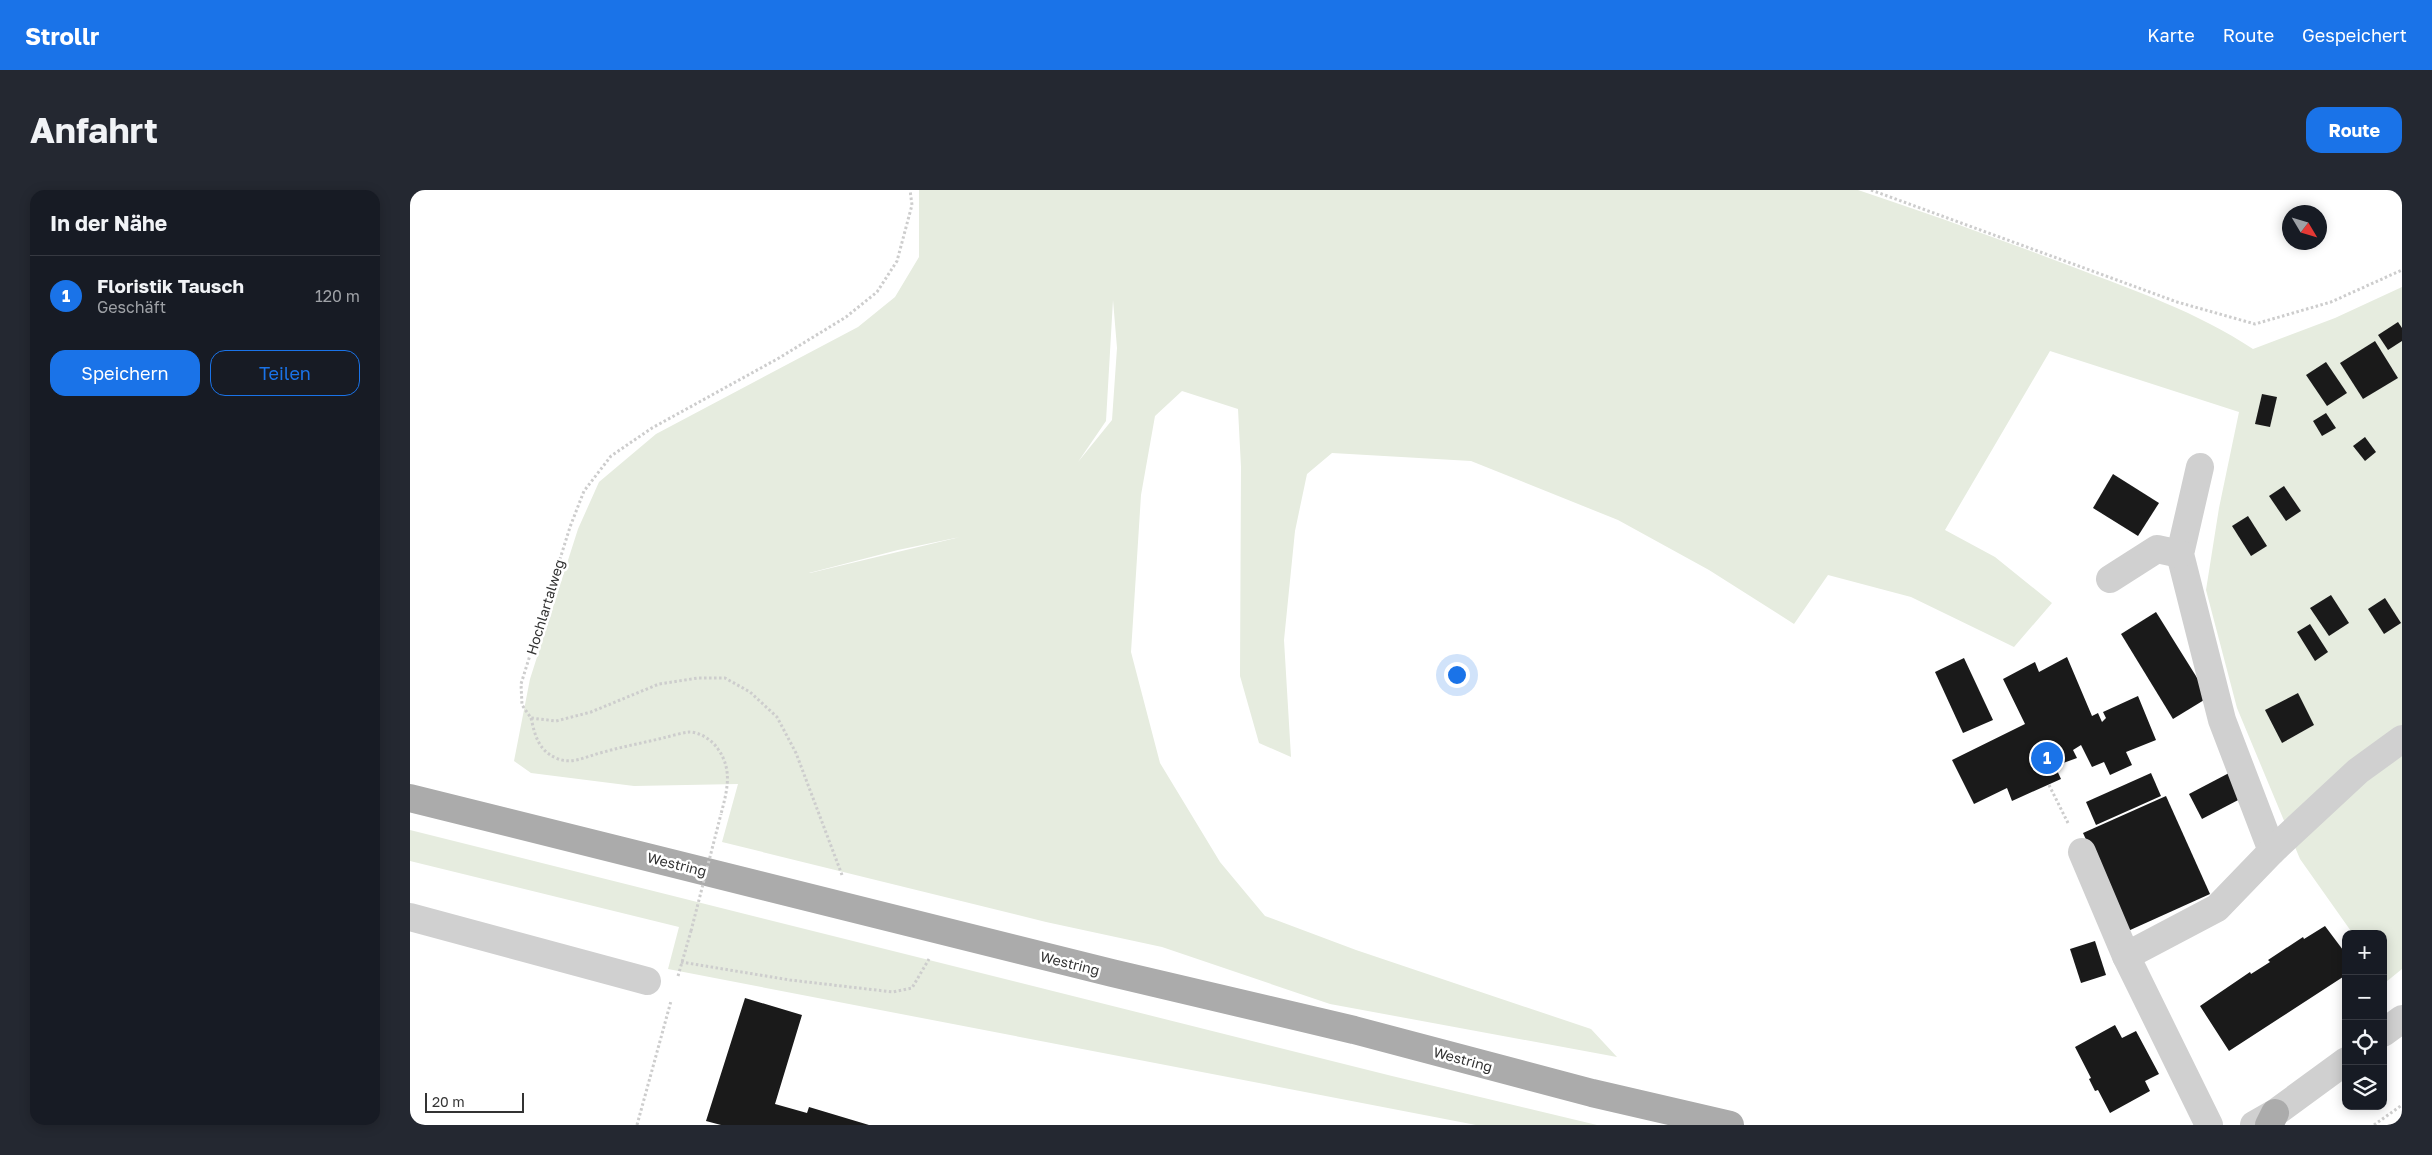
<!DOCTYPE html>
<html lang="de">
<head>
<meta charset="utf-8">
<style>
	body { margin:0; font-family:"Golos Text",sans-serif; background:#242831; color:#f1f3f6 }
	.controls { position:absolute; right:15px; bottom:15px; display:grid; overflow:hidden; border-radius:10px; box-shadow:0 2px 12px #0003 }
	.controls button { width:45px; height:45px; display:grid; place-items:center; padding:0; border:0; border-bottom:1px solid #363941; background:#171b24; color:#f1f3f6; font:25px sans-serif }
	.compass { position:absolute; left:1872px; top:15px; width:45px; height:45px; border-radius:50%; background:#171b24; box-shadow:0 2px 12px #0003; rotate:128deg }
	.scale { position:absolute; left:15px; bottom:12px; width:99px; box-sizing:border-box; padding-left:5px; border:2px solid #333; border-top:0; font-size:14px; line-height:18px; white-space:nowrap; color:#333; -webkit-text-stroke:4px #fff; paint-order:stroke }
	.you { position:absolute; left:1046px; top:484px; width:18px; height:18px; margin:-12px; border:4px solid #fff; border-radius:50%; background:#1a73e8; box-shadow:0 0 0 8px #1a73e833 }
	.badge { display:grid; place-items:center; width:32px; height:32px; border-radius:50%; background:#1a73e8; color:#fff; font-size:16px; font-weight:700 }
	.pin { position:absolute; translate:-50% -50%; border:2px solid #fff; box-shadow:0 1px 5px #0006 }
	.list { margin:0; padding:0; list-style:none }
	h2 { display:flex; justify-content:space-between; align-items:center; height:65px; margin:0; padding:0 20px; font-size:21px }
	h2 small { font-size:16px; font-weight:400; color:#9ea1a6 }
	.list li { display:grid; grid-template-columns:32px 1fr auto; gap:15px; align-items:center; box-sizing:border-box; height:80px; padding:0 20px; border-top:1px solid #363941 }
	.list b { display:block; font-size:19px; white-space:nowrap }
	.list p { margin:0; font-size:16px; white-space:nowrap; color:#9ea1a6 }
	.list em { font-size:16px; font-style:normal; color:#9ea1a6 }
	.actions { display:flex; gap:10px; padding:15px 20px }
	.actions a { flex:1; padding:11px 0; border:1px solid #1a73e8; border-radius:15px; text-align:center; font-size:18px; color:#1a73e8 }
	.actions .main { background:#1a73e8; color:#fff }
	.icon { flex:none; width:28px; height:28px; fill:none; stroke:currentColor; stroke-width:2; stroke-linecap:round; stroke-linejoin:round }
	.map { position:relative; flex:none; width:1992px; height:935px; overflow:hidden; border-radius:15px }
	header { display:flex; align-items:center; gap:30px; box-sizing:border-box; height:70px; padding:0 25px; background:#1a73e8; color:#fff }
	header strong { font-size:24px }
	nav { display:flex; gap:28px; margin-inline-start:auto; font-size:18px }
	.intro { display:flex; align-items:center; justify-content:space-between; box-sizing:border-box; height:120px; padding:0 30px }
	h1 { margin:0; font-size:35px }
	.button { padding:12px 22px; border-radius:15px; background:#1a73e8; color:#fff; font-size:18px; font-weight:700 }
	main { display:flex; gap:30px; padding:0 30px }
	aside { flex:1; background:#171b24; border-radius:15px; box-shadow:0 2px 12px #0003 }
	.map>svg:first-child { display:block }
	.green { fill:#e6ecdf; fill-rule:evenodd }
	.building { fill:#1a1a1a }
	.lines { fill:none; stroke-linecap:round; stroke-linejoin:round }
	.path { stroke:#cdcdcd; stroke-width:3; stroke-dasharray:2.5 2.5; stroke-linecap:butt }
	.minor { stroke:#d0d0d0; stroke-width:28 }
	.major { stroke:#ababab; stroke-width:28 }
	.path-bridge { stroke:#cdcdcd; stroke-width:3; stroke-dasharray:2.5 2.5; stroke-linecap:butt }
	.labels { text-anchor:middle; dominant-baseline:central; stroke-width:5; stroke-linejoin:round; paint-order:stroke }
	.street-label { font-size:14px; fill:#333; stroke:#fff }
</style>
</head>
<body>
<header>
<strong>Strollr</strong>
<nav><a>Karte</a><a>Route</a><a>Gespeichert</a></nav>
</header>
<div class="intro"><h1>Anfahrt</h1><a class="button">Route</a></div>
<main>
<aside>
<h2>In der Nähe<small></small></h2>
<ul class="list">
<li><span class="badge">1</span><div><b>Floristik Tausch</b><p>Geschäft</p></div><em>120 m</em></li>
</ul>
<div class="actions"><a class="main">Speichern</a><a>Teilen</a></div>
</aside>
<div class="map">
<svg width="1992" height="935" viewBox="0 0 1992 935">
	<rect width="100%" height="100%" fill="#fff"/>
	<g class="green">
		<path d="M509,0H1448C1520,24 1592,50 1663,77C1726,101 1787,122 1843,159L1925,128L1992,97V779L1976,792L1973,788V744H1943L1890,669L1827,518L1796,400L1809,318L1829,222L1640,161L1535,340L1585,367L1642,413L1604,457L1501,407L1418,385L1384,434L1299,380L1208,330L1061,271L922,263L897,284L885,341L874,450L881,567L849,553L830,486L831,277L828,219L772,201L745,226L731,305L721,462L750,573L810,672L855,726L946,760L1181,839L1207,867L920,814L752,757L636,732L312,652L328,594L224,596L121,583L104,571L120,489L168,339L189,292L246,244L448,137L485,107L509,67ZM703,110L707,158L702,230L668,272L696,231ZM550,347L400,383H399L488,360Z"/>
		<path d="M0,640L982,886L1187,935H1066L258,779L269,737L0,671Z"/>
	</g>
	<g class="building">
		<path d="M1988,132L1992,138V151L1978,160L1968,145Z"/>
		<path d="M1965,151L1988,188L1953,209L1930,173Z"/>
		<path d="M1916,172L1937,203L1917,216L1896,185Z"/>
		<path d="M1852,204L1867,207L1860,237L1845,234Z"/>
		<path d="M1916,223L1926,238L1912,246L1903,231Z"/>
		<path d="M1955,247L1966,262L1955,271L1943,256Z"/>
		<path d="M1703,284L1749,313L1728,346L1683,318Z"/>
		<path d="M1874,296L1891,321L1876,331L1859,306Z"/>
		<path d="M1838,326L1857,356L1841,366L1822,336Z"/>
		<path d="M1921,405L1939,433L1919,446L1900,418Z"/>
		<path d="M1975,408L1991,433L1974,444L1958,419Z"/>
		<path d="M1746,422L1799,507L1763,529L1711,444Z"/>
		<path d="M1900,434L1918,462L1905,471L1887,442Z"/>
		<path d="M1657,467L1682,526L1688,523L1692,532L1696,528L1693,522L1728,506L1746,550L1716,562L1722,575L1700,585L1694,572L1682,577L1671,555L1663,560L1667,568L1645,576L1651,589L1602,611L1597,598L1564,614L1542,570L1615,534L1593,489L1625,472L1629,482Z"/>
		<path d="M1554,468L1583,530L1553,543L1525,482Z"/>
		<path d="M1888,503L1904,535L1872,553L1855,520Z"/>
		<path d="M1741,583L1751,606L1686,635L1676,612Z"/>
		<path d="M1819,583L1832,608L1792,629L1779,604Z"/>
		<path d="M1756,606L1800,704L1718,741L1673,643Z"/>
		<path d="M1915,736L1936,764V785L1819,861L1790,816L1840,782L1841,784L1860,772L1858,770L1893,747L1894,749Z"/>
		<path d="M1685,751L1696,785L1671,793L1660,759Z"/>
		<path d="M335,808L392,825L365,914L397,923L399,917L459,935H311L296,931Z"/>
		<path d="M1705,835L1712,848L1726,841L1749,884L1735,891L1740,901L1700,923L1688,900L1685,901L1679,889L1681,888L1665,857Z"/>
	</g>
	<g class="lines">
		<g class="path">
			<path d="M1461,0L1767,112L1845,134L1921,112L1992,80"/>
			<path d="M121,528C125,545 128,560 146,568C161,575 175,567 190,563C211,557 232,553 253,548C261,546 271,543 279,542C290,542 302,550 308,559C323,580 317,601 311,624"/>
			<path d="M1639,595L1659,635"/>
			<path d="M432,685L386,563L367,527L340,502L315,488H288L249,494L181,522L146,531L121,528L112,515L111,494L160,337L174,301L201,266L242,238L369,168L436,127L467,102L487,71L502,15L500,0"/>
			<path d="M271,772L380,790L483,802L502,798L519,769"/>
			<path d="M268,786L281,741"/>
			<path d="M227,935L261,811"/>
			<path d="M1964,935L1992,915"/>
		</g>
		<g class="minor">
			<path d="M1790,277L1770,364L1812,530L1862,661"/>
			<path d="M1700,389L1747,359L1770,364"/>
			<path d="M1672,662L1716,766"/>
			<path d="M0,727L237,791"/>
			<path d="M1973,843L1992,829"/>
			<path d="M1799,935L1716,766L1807,718L1862,661L1948,581L1992,549"/>
			<path d="M1844,935L1865,923L1936,871"/>
		</g>
		<g class="major">
			<path d="M0,608L702,783L944,840L1182,903L1320,935"/>
			<path d="M1859,935L1865,923"/>
		</g>
		<path class="path-bridge" d="M281,741L311,624"/>
	</g>
	<g class="labels">
		<g class="street-label">
			<text transform="translate(135 417) rotate(-73)">Hochlartalweg</text>
			<text transform="translate(267 674) rotate(14)">Westring</text>
			<text transform="translate(660 773) rotate(14)">Westring</text>
			<text transform="translate(1053 869) rotate(15)">Westring</text>
		</g>
	</g>
</svg>
<div class="controls">
<button>+</button>
<button>−</button>
<button><svg class="icon" aria-label="locate" viewBox="0 0 24 24"><circle cx="12" cy="12" r="6"/><path d="M12 2v4M12 18v4M2 12h4M18 12h4"/></svg></button>
<button><svg class="icon" aria-label="layers" viewBox="0 0 24 24"><path d="M12 4l9 5-9 5-9-5zM3 14l9 5 9-5"/></svg></button>
</div>
<svg class="compass" viewBox="-18 -18 36 36"><path d="M0-13l5 13h-10z" fill="#e53935"/><path d="M0 13l5-13h-10z" fill="#9ea1a6"/></svg>
<div class="scale">20 m</div>
<div class="you"></div>
<div class="pin badge" style="left:1637px;top:568px">1</div>
</div>
</main>
</body>
</html>
